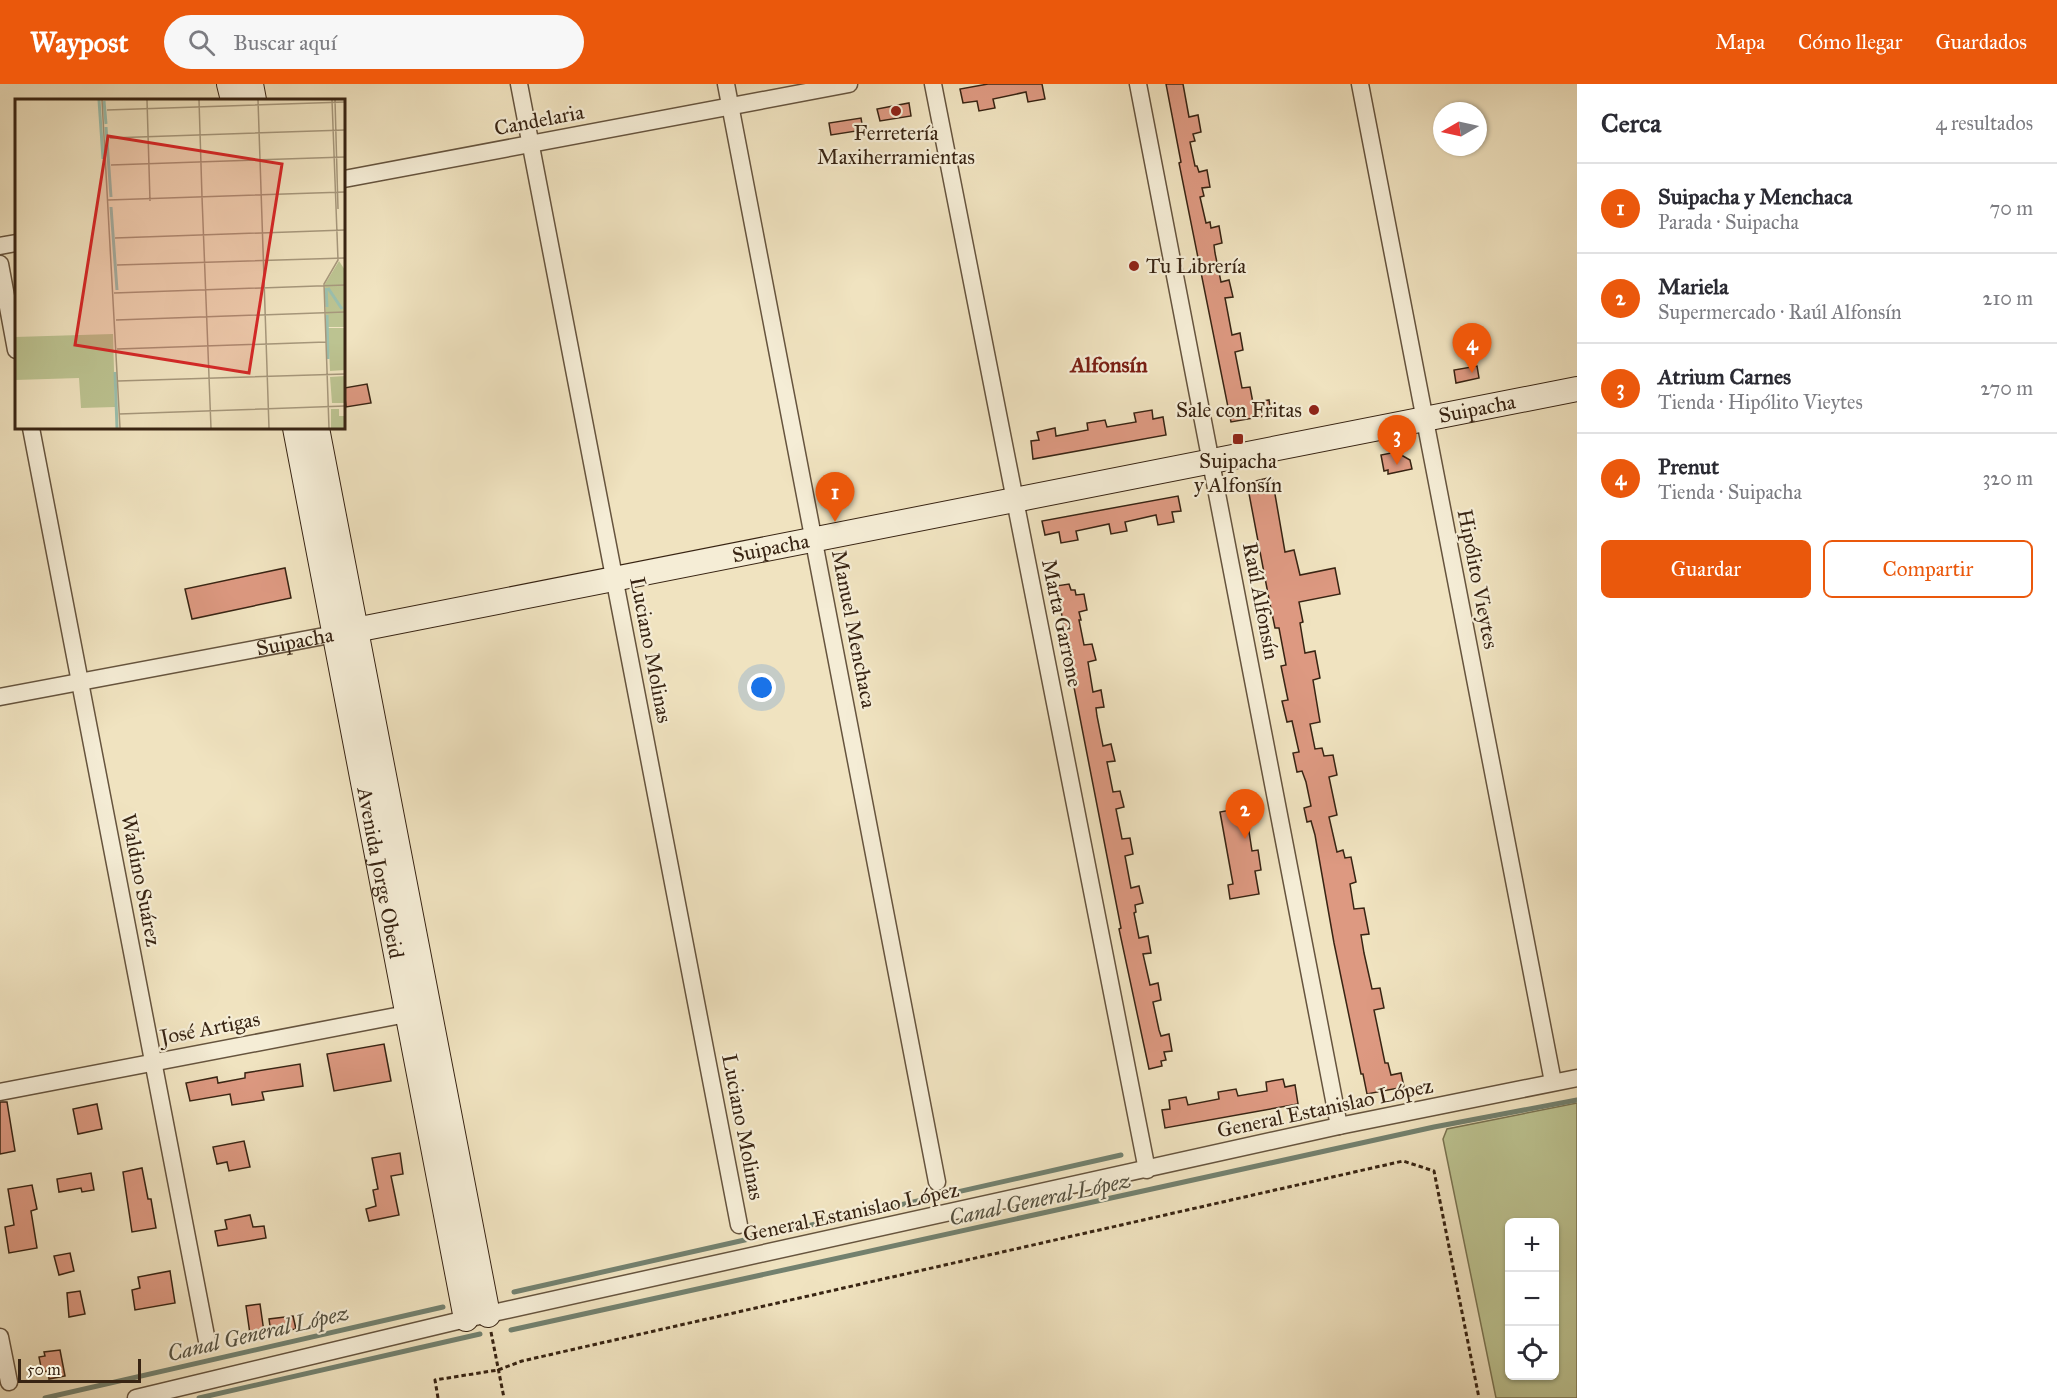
<!DOCTYPE html>
<html lang="es">
<head>
<meta charset="utf-8">
<style>
	body { margin:0; font-family:"IM FELL Great Primer",serif; background:#f7f7f7; color:#2b2b33 }
	.controls { position:absolute; right:18px; bottom:18px; display:grid; overflow:hidden; border-radius:9px; box-shadow:0 2px 4px #0004 }
	.controls button { width:54px; height:54px; display:grid; place-items:center; padding:0; border:0; border-bottom:2px solid #e1e1e2; background:#fff; color:#2b2b33; font:30px sans-serif }
	.compass { position:absolute; left:1433px; top:18px; width:54px; height:54px; border-radius:50%; background:#fff; box-shadow:0 2px 4px #0004; rotate:261deg }
	.scale { position:absolute; left:18px; bottom:15px; width:123px; box-sizing:border-box; padding-left:6px; border:3px solid #382413; border-top:0; font-size:16px; line-height:21px; white-space:nowrap; color:#382413; -webkit-text-stroke:4px #f5edd6; paint-order:stroke }
	.you { position:absolute; left:762px; top:604px; width:21px; height:21px; margin:-15px; border:4px solid #fff; border-radius:50%; background:#1a73e8; box-shadow:0 0 0 9px #1a73e833 }
	.badge { display:grid; place-items:center; width:39px; height:39px; border-radius:50%; background:#ea580c; color:#fff; font-size:20px; font-weight:700 }
	.pin { position:absolute; translate:-50% -50px; filter:drop-shadow(0 2px 3px #0008) }
	.pin::after { content:''; position:absolute; top:32px; width:21px; height:18px; background:inherit; clip-path:polygon(0 0,100% 0,50% 100%) }
	.list { margin:0; padding:0; list-style:none }
	h2 { display:flex; justify-content:space-between; align-items:center; height:78px; margin:0; padding:0 24px; font-size:26px }
	h2 small { font-size:20px; font-weight:400; color:#7c7c81 }
	.list li { display:grid; grid-template-columns:39px 1fr auto; gap:18px; align-items:center; box-sizing:border-box; height:90px; padding:0 24px; border-top:2px solid #e1e1e2 }
	.list b { display:block; font-size:22px; white-space:nowrap }
	.list p { margin:0; font-size:20px; white-space:nowrap; color:#7c7c81 }
	.list em { font-size:20px; font-style:normal; color:#7c7c81 }
	.actions { display:flex; gap:12px; padding:18px 24px }
	.actions a { flex:1; padding:14px 0; border:2px solid #ea580c; border-radius:9px; text-align:center; font-size:21px; color:#ea580c }
	.actions .main { background:#ea580c; color:#fff }
	.icon { flex:none; width:33px; height:33px; fill:none; stroke:currentColor; stroke-width:2; stroke-linecap:round; stroke-linejoin:round }
	.map { position:relative; flex:none; width:1577px; height:1314px; overflow:hidden }
	header { display:flex; align-items:center; gap:36px; box-sizing:border-box; height:84px; padding:0 30px; background:#ea580c; color:#fff }
	header strong { font-size:28px }
	nav { display:flex; gap:33px; margin-inline-start:auto; font-size:21px }
	.search { width:420px; height:54px; background:#f7f7f7; display:flex; align-items:center; gap:15px; box-sizing:border-box; padding:0 21px; border-radius:33px; color:#7c7c81; font-size:22px }
	main { display:flex }
	aside { flex:1; background:#fff }
	.map>svg:first-child { display:block }
	.green { fill:#bcc391; stroke:#7a7452; stroke-width:1.5; fill-rule:evenodd }
	.lines { fill:none; stroke-linecap:round; stroke-linejoin:round }
	.stream { stroke:#73816f; stroke-width:5 }
	.building { fill:#dd9981; stroke:#382413; stroke-width:1.5 }
	.street-casing { stroke:#66543e; stroke-width:19 }
	.secondary-casing { stroke:#382413; stroke-width:26 }
	.path { stroke:#382413; stroke-width:3; stroke-dasharray:4.5 3; stroke-linecap:butt }
	.street { stroke:#f5edd6; stroke-width:16 }
	.secondary { stroke:#f5edd6; stroke-width:24 }
	.poi-dot { fill:#8f2418; stroke:#f5edd6; stroke-width:2 }
	.labels { text-anchor:middle; dominant-baseline:central; stroke-width:4.5; stroke-linejoin:round; paint-order:stroke }
	.street-label { font-size:21px; fill:#382413; stroke:#f5edd6 }
	.poi-label { font-size:21px; fill:#382413; stroke:#f5edd6 }
	.neighbourhood-label { font-size:22px; font-weight:bold; fill:#7a1f14; stroke:#f5edd6 }
	.water-label { font-size:22px; font-style:italic; fill:#565241; stroke:#f5edd6 }
	.inset-river { fill:none; stroke:#9bbfad; stroke-width:3 }
	.inset-road { fill:none; stroke:#a6977b; stroke-width:1.5 }
	.view { fill:#d62828; fill-opacity:0.15; stroke:#d62828; stroke-width:3 }
	.inset-edge { fill:none; stroke:#382413; stroke-width:3 }
</style>
</head>
<body>
<header>
<strong>Waypost</strong>
<div class="search"><svg class="icon" aria-label="search" viewBox="0 0 24 24"><circle cx="10" cy="10" r="6"/><path d="M15 15l6 6"/></svg>Buscar aquí</div>
<nav><a>Mapa</a><a>Cómo llegar</a><a>Guardados</a></nav>
</header>
<main>
<div class="map">
<svg width="1577" height="1314" viewBox="0 0 1577 1314">
	<rect width="100%" height="100%" fill="#f0e3c0"/>
	<filter id="stains"><feTurbulence type="fractalNoise" baseFrequency=".00333" numOctaves="4"/><feColorMatrix values="0 0 0 0 .2 0 0 0 0 .09 0 0 0 0 .02 0 0 0 .5 -.17"/></filter>
	<radialGradient id="worn" r=".72"><stop offset=".6" stop-color="#630" stop-opacity="0"/><stop offset="1" stop-color="#630" stop-opacity=".3"/></radialGradient>
	<path class="green" d="M1577,1019V1314H1496L1443,1055L1447,1045ZM1510,1138H1554V1292H1510Z"/>
	<g class="lines">
		<g class="stream">
			<path d="M514,1208L1121,1071"/>
			<path d="M511,1246L1434,1043L1577,1016"/>
			<path d="M45,1314L443,1223"/>
			<path d="M199,1314L480,1250"/>
		</g>
	</g>
	<g class="building">
		<path d="M988,0H1042L1045,15L1028,18L1026,8L993,15L995,24L979,27L977,17L963,19L960,5Z"/>
		<path d="M1166,0H1183L1189,33L1198,31L1201,48L1193,50L1195,57L1190,58L1195,82H1197L1199,88L1207,86L1210,103L1202,104L1204,112L1200,113L1206,139L1210,138L1211,144L1219,142L1222,159L1214,161L1215,169L1221,198L1229,196L1233,213L1225,214L1232,251L1240,249L1243,266L1235,268L1242,304L1250,303L1253,319L1269,316L1271,331L1231,338L1179,79L1181,78Z"/>
		<path d="M909,19L911,32L880,37L877,25Z"/>
		<path d="M861,34L863,46L831,51L829,39Z"/>
		<path d="M1477,282L1479,294L1456,299L1454,286Z"/>
		<path d="M367,300L371,319L346,323L344,304Z"/>
		<path d="M1152,326L1153,335L1163,333L1166,351L1033,375L1031,357L1039,356L1037,348L1055,344L1056,352L1088,346L1087,339L1105,336L1107,343L1136,338L1134,329Z"/>
		<path d="M1396,368L1410,376L1412,385L1388,390V386L1384,387L1381,371Z"/>
		<path d="M1272,393L1285,468L1294,466L1300,491L1335,484L1340,510L1299,518L1303,538L1300,539L1305,569L1315,567L1320,594L1313,596L1320,638L1310,640L1315,665L1322,664L1324,672L1333,671L1337,691L1329,693L1337,731L1329,733L1337,768L1343,766L1345,774L1351,773L1356,798L1350,800L1354,825L1364,824L1369,850L1361,851L1364,869L1372,905L1380,904L1384,924L1374,926L1385,979H1388L1391,991L1401,989L1404,1003L1367,1010L1363,990H1361L1334,859L1315,751L1311,737L1307,738L1304,724L1311,722L1306,698L1302,687L1297,688L1293,669L1299,668L1292,637L1287,638L1282,617L1288,616L1281,582L1286,581L1279,544H1275L1269,515L1247,399Z"/>
		<path d="M1178,412L1181,427L1172,428L1174,438L1158,441L1156,431L1125,438L1127,447L1111,450L1109,440L1076,447L1078,456L1061,459L1059,448L1045,451L1042,437Z"/>
		<path d="M285,484L291,514L192,535L185,505Z"/>
		<path d="M1069,500L1071,506H1075L1076,511L1084,510L1087,526L1079,528L1081,536H1079L1084,561L1092,560L1096,576L1088,578L1093,608L1101,606L1104,623L1096,624L1097,632L1103,662L1111,660L1115,677L1107,678L1113,708L1120,707L1124,723L1116,725L1122,755L1130,754L1133,770L1125,772L1131,804L1139,802L1143,819L1135,821L1136,828L1134,829L1139,854L1148,852L1151,869L1143,870L1150,901L1158,899L1161,916L1153,918L1159,946L1161,952L1169,950L1172,967L1164,968L1166,976L1161,977L1162,982L1149,985L1119,845L1121,844L1064,552H1066L1056,502Z"/>
		<path d="M1249,717L1253,740L1248,741L1252,767L1258,766L1261,786L1255,787L1259,810L1230,815L1228,801L1233,800L1220,728L1231,726L1230,721Z"/>
		<path d="M384,960L391,997L334,1007L327,970Z"/>
		<path d="M300,980L303,1002L262,1008L264,1016L232,1021L230,1010L190,1017L186,999L217,993L218,999L245,994V989Z"/>
		<path d="M1283,995L1285,1003L1295,1001L1298,1020L1165,1044L1162,1026L1170,1025L1169,1016L1186,1013L1188,1021L1219,1015L1218,1008L1236,1005L1238,1012L1267,1007L1266,998Z"/>
		<path d="M0,1018H7L15,1067L0,1070Z"/>
		<path d="M97,1020L102,1045L78,1050L73,1025Z"/>
		<path d="M244,1057L250,1083L229,1087L227,1078L217,1080L213,1063Z"/>
		<path d="M400,1069L403,1090L391,1092L399,1131L369,1137L366,1125L376,1122L373,1106L378,1105L372,1074Z"/>
		<path d="M142,1084L148,1115H151L156,1144L132,1148L123,1088Z"/>
		<path d="M91,1089L94,1106L82,1108L81,1104L59,1108L57,1095Z"/>
		<path d="M32,1101L37,1125L31,1127L37,1164L9,1169L5,1143L14,1141L8,1105Z"/>
		<path d="M250,1131L253,1143L264,1142L266,1154L218,1162L215,1147L227,1145L225,1136Z"/>
		<path d="M70,1169L74,1187L59,1191L54,1172Z"/>
		<path d="M170,1187L175,1219L135,1226L132,1206L140,1204L138,1193Z"/>
		<path d="M80,1207L85,1230L69,1233L67,1209Z"/>
		<path d="M260,1220L264,1248L250,1250L246,1222Z"/>
		<path d="M293,1232L296,1245L271,1249L269,1235Z"/>
		<path d="M60,1266L65,1292L49,1295L48,1287L42,1288L39,1273L45,1272L44,1268Z"/>
	</g>
	<g class="lines">
		<defs>
			<g id="street">
				<path d="M519,0L739,1141"/>
				<path d="M726,0L937,1098"/>
				<path d="M933,0C1003,362 1077,724 1147,1086"/>
				<path d="M1138,0L1339,1042"/>
				<path d="M1360,0L1553,998"/>
				<path d="M344,95L849,0"/>
				<path d="M0,162L16,159"/>
				<path d="M0,180L16,266"/>
				<path d="M31,344L207,1257"/>
				<path id="s1" d="M0,613L335,550"/>
				<path d="M0,1008L417,928"/>
				<path d="M0,1253L9,1298"/>
				<path d="M136,1314L466,1235L1339,1042L1577,994"/>
			</g>
			<g id="secondary">
				<path d="M229,0L233,16"/>
				<path d="M251,0L254,16"/>
				<path id="s2" d="M295,344L466,1235"/>
				<path d="M317,344L488,1231"/>
				<path id="s3" d="M335,550L1577,305"/>
			</g>
		</defs>
		<use href="#street" class="street-casing"/>
		<use href="#secondary" class="secondary-casing"/>
		<g class="path">
			<path d="M491,1248L504,1314"/>
			<path d="M438,1314L435,1296L498,1286L522,1277L1403,1077L1434,1087L1479,1314"/>
		</g>
		<use href="#street" class="street"/>
		<use href="#secondary" class="secondary"/>
	</g>
	<g class="poi-dot">
		<circle cx="896" cy="27" r="6"/>
		<circle cx="1134" cy="182" r="6"/>
		<circle cx="1314" cy="326" r="6"/>
		<rect x="1232" y="349" width="12" height="12" rx="3"/>
	</g>
	<g class="labels">
		<g class="street-label">
			<text transform="translate(539 36) rotate(-11)">Candelaria</text>
			<text stroke="none"><textPath href="#s3" startOffset="1164">Suipacha</textPath></text>
			<text stroke="none"><textPath href="#s3" startOffset="444">Suipacha</textPath></text>
			<text transform="translate(1478 495) rotate(79)">Hipólito Vieytes</text>
			<text transform="translate(1261 517) rotate(79)">Raúl Alfonsín</text>
			<text transform="translate(1062 539) rotate(78)">Marta Garrone</text>
			<text transform="translate(854 545) rotate(79)">Manuel Menchaca</text>
			<text stroke="none"><textPath href="#s1" startOffset="300">Suipacha</textPath></text>
			<text transform="translate(651 566) rotate(79)">Luciano Molinas</text>
			<text stroke="none"><textPath href="#s2" startOffset="453">Avenida Jorge Obeid</textPath></text>
			<text transform="translate(141 796) rotate(79)">Waldino Suárez</text>
			<text transform="translate(210 944) rotate(-11)">José Artigas</text>
			<text transform="translate(1325 1024) rotate(-12)">General Estanislao López</text>
			<text transform="translate(743 1043) rotate(79)">Luciano Molinas</text>
			<text transform="translate(851 1128) rotate(-12)">General Estanislao López</text>
		</g>
		<g class="poi-label">
			<text x="896" y="49">Ferretería<tspan x="896" dy="24">Maxiherramientas</tspan></text>
			<text x="1146" y="182" text-anchor="start">Tu Librería</text>
			<text x="1302" y="326" text-anchor="end">Sale con Fritas</text>
			<text x="1238" y="377">Suipacha<tspan x="1238" dy="24">y Alfonsín</tspan></text>
		</g>
		<g class="neighbourhood-label">
			<text x="1109" y="280">Alfonsín</text>
		</g>
		<g class="water-label">
			<text transform="translate(1040 1115) rotate(-12)">Canal General López</text>
			<text transform="translate(258 1249) rotate(-13)">Canal General López</text>
		</g>
	</g>
	<g transform="translate(15 15)">
		<rect width="330" height="330" fill="#f0e3c0"/>
		<path d="M324,162L330,171V228H311L310,185ZM313,229H330V271L315,272ZM98,235L100,308L66,309L64,279L0,281V238ZM330,277V304H317L315,278ZM316,310H324V317H330V329H316Z" fill="#bcc391"/>
		<path class="inset-river" d="M84,1L88,60M89,2L91,25M91,28L96,98M96,108L102,191M311,189L312,208M313,189L327,210M312,216L313,260M100,273L102,329"/>
		<path class="inset-road" d="M87,1L105,329M132,1L135,102M184,1L187,98M243,1L254,329M320,1L323,110M92,11L330,3M95,39L330,31M96,66L330,58M187,98L196,329M93,101L330,93M100,139L330,131M102,166L330,159M99,194L330,186M101,221L330,213M102,250L311,243M103,282L330,275M104,315L330,307M314,329L309,185L323,161L317,1"/>
		<path class="view" d="M93,37L267,65L234,274L60,246Z"/>
		<rect width="330" height="330" class="inset-edge"/>
	</g>
	<rect width="100%" height="100%" filter="url(#stains)"/>
	<rect width="100%" height="100%" fill="url(#worn)"/>
</svg>
<div class="controls">
<button>+</button>
<button>−</button>
<button><svg class="icon" aria-label="locate" viewBox="0 0 24 24"><circle cx="12" cy="12" r="6"/><path d="M12 2v4M12 18v4M2 12h4M18 12h4"/></svg></button>
</div>
<svg class="compass" viewBox="-18 -18 36 36"><path d="M0-13l5 13h-10z" fill="#e53935"/><path d="M0 13l5-13h-10z" fill="#7c7c81"/></svg>
<div class="scale">50 m</div>
<div class="you"></div>
<div class="pin badge" style="left:835px;top:438px">1</div>
<div class="pin badge" style="left:1245px;top:755px">2</div>
<div class="pin badge" style="left:1397px;top:381px">3</div>
<div class="pin badge" style="left:1472px;top:289px">4</div>
</div>
<aside>
<h2>Cerca<small>4 resultados</small></h2>
<ul class="list">
<li><span class="badge">1</span><div><b>Suipacha y Menchaca</b><p>Parada · Suipacha</p></div><em>70 m</em></li>
<li><span class="badge">2</span><div><b>Mariela</b><p>Supermercado · Raúl Alfonsín</p></div><em>210 m</em></li>
<li><span class="badge">3</span><div><b>Atrium Carnes</b><p>Tienda · Hipólito Vieytes</p></div><em>270 m</em></li>
<li><span class="badge">4</span><div><b>Prenut</b><p>Tienda · Suipacha</p></div><em>320 m</em></li>
</ul>
<div class="actions"><a class="main">Guardar</a><a>Compartir</a></div>
</aside>
</main>
</body>
</html>
